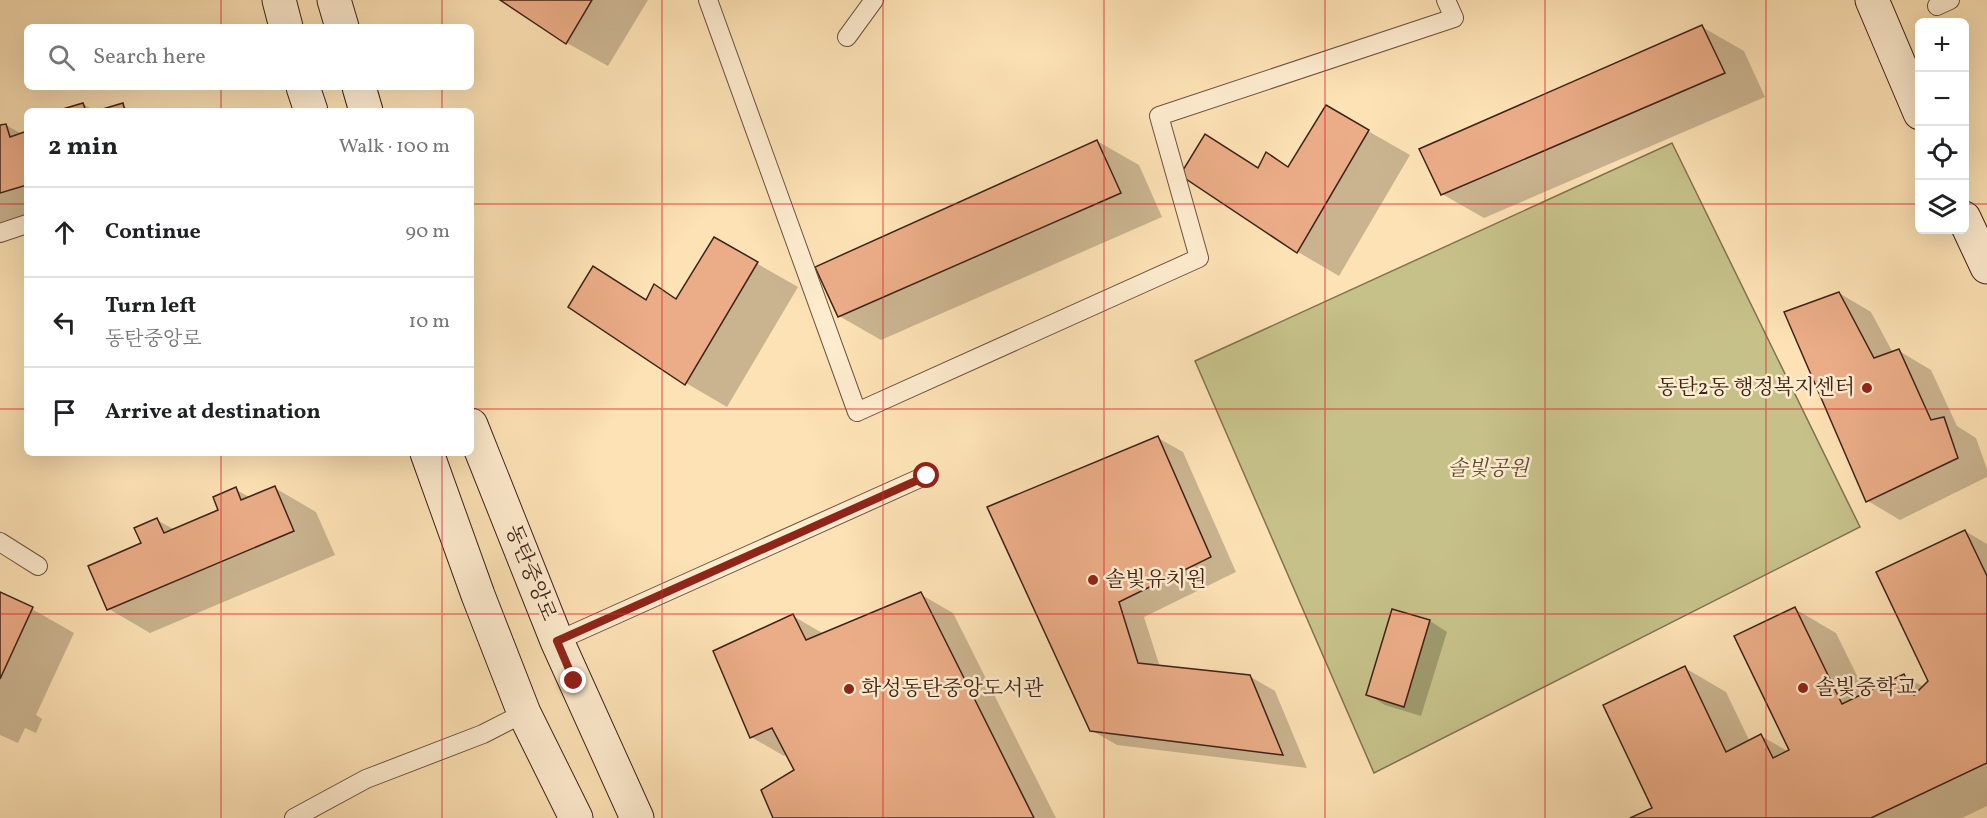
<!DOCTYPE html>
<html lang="en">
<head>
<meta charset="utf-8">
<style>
	body { margin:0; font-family:Vollkorn,"Noto Serif KR",serif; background:#f2f2f2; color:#202124 }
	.controls { position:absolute; right:18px; top:18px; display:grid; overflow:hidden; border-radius:9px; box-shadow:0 6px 24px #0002 }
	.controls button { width:54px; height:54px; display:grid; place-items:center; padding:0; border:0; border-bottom:2px solid #e0e0e0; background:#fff; color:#202124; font:30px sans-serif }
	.stop { position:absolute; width:18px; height:18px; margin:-14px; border:4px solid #8f2418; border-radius:50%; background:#fff }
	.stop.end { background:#8f2418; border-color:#fff; box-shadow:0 2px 6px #0008 }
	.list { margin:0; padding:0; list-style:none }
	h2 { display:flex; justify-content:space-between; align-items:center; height:78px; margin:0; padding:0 24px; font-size:26px }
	h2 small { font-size:20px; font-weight:400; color:#757577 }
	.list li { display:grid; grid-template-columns:39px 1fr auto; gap:18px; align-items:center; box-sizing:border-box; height:90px; padding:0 24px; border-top:2px solid #e0e0e0 }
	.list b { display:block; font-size:22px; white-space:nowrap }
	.list p { margin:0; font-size:20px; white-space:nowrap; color:#757577 }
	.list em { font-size:20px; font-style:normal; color:#757577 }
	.icon { flex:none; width:33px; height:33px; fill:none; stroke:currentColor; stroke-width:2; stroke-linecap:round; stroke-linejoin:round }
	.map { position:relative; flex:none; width:1987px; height:818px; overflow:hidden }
	.search { position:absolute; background:#fff; box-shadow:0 6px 24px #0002; left:24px; top:24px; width:450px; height:66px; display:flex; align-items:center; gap:15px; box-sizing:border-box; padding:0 21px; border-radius:9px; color:#757577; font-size:22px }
	.panel { position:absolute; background:#fff; box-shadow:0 6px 24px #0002; left:24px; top:108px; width:450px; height:348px; border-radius:9px }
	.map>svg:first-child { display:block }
	.green { fill:#c6c189; stroke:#827250; stroke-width:1.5 }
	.shadow { fill:#0003 }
	.building { fill:#ebad87; stroke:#3f2218; stroke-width:1.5 }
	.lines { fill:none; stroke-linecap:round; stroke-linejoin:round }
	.lane-casing { stroke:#6e523f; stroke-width:20 }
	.secondary-casing { stroke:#3f2218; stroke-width:35 }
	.lane { stroke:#feeccf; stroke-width:18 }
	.secondary { stroke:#feeccf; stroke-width:33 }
	.route { stroke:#8f2418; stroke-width:8 }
	.grid { fill:none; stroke:#d62828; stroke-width:1.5; stroke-opacity:0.55 }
	.poi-dot { fill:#8f2418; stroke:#feeccf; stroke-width:2 }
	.labels { text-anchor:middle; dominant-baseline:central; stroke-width:5; stroke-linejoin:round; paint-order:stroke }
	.poi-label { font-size:21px; fill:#3f2218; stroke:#feeccf; text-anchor:start }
	.park-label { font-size:21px; font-style:italic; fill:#614a34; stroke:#feeccf }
	.street-label { font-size:21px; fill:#3f2218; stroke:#feeccf }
</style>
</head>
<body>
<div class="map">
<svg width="1987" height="818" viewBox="0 0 1987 818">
	<rect width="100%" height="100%" fill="#fde2b5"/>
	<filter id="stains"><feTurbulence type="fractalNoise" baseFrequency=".00333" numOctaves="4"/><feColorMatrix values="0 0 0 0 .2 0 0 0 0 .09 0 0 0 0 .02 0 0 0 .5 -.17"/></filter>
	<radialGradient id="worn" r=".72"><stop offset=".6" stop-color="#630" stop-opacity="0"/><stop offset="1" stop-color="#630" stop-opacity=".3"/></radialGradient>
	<path class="green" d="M1672,143L1860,527L1374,773L1195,361Z"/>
	<g class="shadow">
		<path d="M503,0H648L608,66L567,43Z"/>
		<path d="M1702,27L1744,51L1765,97L1484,218L1442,194Z"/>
		<path d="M83,104L95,111H61Z"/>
		<path d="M122,105L133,111H101Z"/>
		<path d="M1326,107L1410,155L1339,276L1298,252L1182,175L1206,136L1259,168L1266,154L1290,168Z"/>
		<path d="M6,125L22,134L27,133V221L0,229V127Z"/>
		<path d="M1097,141L1139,165L1162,217L881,340L839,316Z"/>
		<path d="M714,239L798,287L727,407L686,383L594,268L647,300L654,286L678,299Z"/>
		<path d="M1839,293L1871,312L1893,353L1899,351L1931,370L1957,426L1976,438L1987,469V477L1900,520L1868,501Z"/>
		<path d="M1158,438L1183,452L1236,572L1144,617L1160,667L1249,676L1275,691L1307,768L1117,745L1091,730L989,508Z"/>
		<path d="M275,488L316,512L335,555L150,633L109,609L157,520L175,530L220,511L235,489L251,498Z"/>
		<path d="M1965,531L1987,544V806L1962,818H1633L1654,808L1685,668L1726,692L1750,742L1761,736L1789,752L1791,751L1795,609L1836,633L1866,694L1904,676L1924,687L1930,682Z"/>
		<path d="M0,594L32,609L74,633L36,715L42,719L36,733L25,728L18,743L0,735Z"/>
		<path d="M920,594L953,613L1056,818H774L796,771L787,754L784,756L751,737L793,616L824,634Z"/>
		<path d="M1393,611L1430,621L1447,632L1421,716L1385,705L1367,694Z"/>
	</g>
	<g class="building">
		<path d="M500,0H592L566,44Z"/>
		<path d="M1702,25L1725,73L1441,195L1419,149Z"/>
		<path d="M83,103L86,111H56Z"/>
		<path d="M123,103L125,111H96Z"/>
		<path d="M1326,105L1369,130L1297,253L1180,175L1205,134L1258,168L1266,152L1288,167Z"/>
		<path d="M6,124L10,137L27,131V185L0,193V125Z"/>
		<path d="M1097,140L1121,193L838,317L815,267Z"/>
		<path d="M714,237L758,262L685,385L568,307L593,266L646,300L654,284L676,299Z"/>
		<path d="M1839,292L1874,358L1899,349L1931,420L1944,417L1958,458L1866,502L1784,312Z"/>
		<path d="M1158,436L1211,557L1119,602L1138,663L1250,675L1283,755L1090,731L987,507Z"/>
		<path d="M275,486L294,531L107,610L88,566L141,543L134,528L157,518L164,533L218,510L213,497L236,487L241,500Z"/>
		<path d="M1965,530L1987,576V763L1871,818H1630L1652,808L1603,705L1685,666L1726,752L1761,734L1773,758L1789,750L1734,636L1795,607L1842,704L1904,674L1914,695L1928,681L1876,572Z"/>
		<path d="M0,592L33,607L0,679Z"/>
		<path d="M921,592L1034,818H773L761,790L794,770L772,728L750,738L713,651L793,614L806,640Z"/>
		<path d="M1392,609L1430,620L1404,707L1366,695Z"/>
	</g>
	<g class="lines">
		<defs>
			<g id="lane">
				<path d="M708,0L857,412L1199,258L1159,116L1454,18L1446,0"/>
				<path d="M1937,6L1950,0"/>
				<path d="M847,37L874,0"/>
				<path d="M0,233L27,224"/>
				<path d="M0,542L38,566"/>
				<path d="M557,641L927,475"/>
				<path d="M294,818L366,779L483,734L524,713"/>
			</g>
			<g id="secondary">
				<path d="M279,0L286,27"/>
				<path d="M334,0L342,27"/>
				<path d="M1872,0L1920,113"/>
				<path d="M303,87L311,111"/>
				<path d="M359,87L366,111"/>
				<path d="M1964,218L1987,267"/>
				<path d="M471,425L557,641L637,818"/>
				<path d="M427,453L478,595L524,713L576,818"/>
			</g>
		</defs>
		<use href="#lane" class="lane-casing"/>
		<use href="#secondary" class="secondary-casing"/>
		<use href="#lane" class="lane"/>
		<use href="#secondary" class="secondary"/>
	</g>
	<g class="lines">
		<path class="route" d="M574,681L557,641L927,476"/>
	</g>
	<path class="grid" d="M221,0V27M442,0V27M662,0V818M883,0V818M1104,0V818M1325,0V818M1545,0V818M1766,0V818M221,87V111M442,87V111M0,204H27M471,204H1920M1964,204H1987M0,409H27M471,409H1987M221,453V818M442,453V818M0,614H1987"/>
	<g class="poi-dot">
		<circle cx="1867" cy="388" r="6"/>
		<circle cx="1093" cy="580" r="6"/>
		<circle cx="1803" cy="688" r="6"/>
		<circle cx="849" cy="689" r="6"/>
	</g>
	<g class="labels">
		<g class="poi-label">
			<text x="1855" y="388" text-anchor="end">동탄2동 행정복지센터</text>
			<text x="1105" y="580">솔빛유치원</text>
			<text x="1815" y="688">솔빛중학교</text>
			<text x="861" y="689">화성동탄중앙도서관</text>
		</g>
		<g class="park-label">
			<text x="1488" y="469">솔빛공원</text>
		</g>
		<g class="street-label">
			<text transform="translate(530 573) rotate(68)">동탄중앙로</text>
		</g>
	</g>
	<rect width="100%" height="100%" filter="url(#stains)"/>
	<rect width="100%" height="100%" fill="url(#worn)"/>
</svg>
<div class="controls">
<button>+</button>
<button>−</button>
<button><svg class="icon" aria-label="locate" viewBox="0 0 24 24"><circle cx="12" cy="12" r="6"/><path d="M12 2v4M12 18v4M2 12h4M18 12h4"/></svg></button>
<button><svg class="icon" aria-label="layers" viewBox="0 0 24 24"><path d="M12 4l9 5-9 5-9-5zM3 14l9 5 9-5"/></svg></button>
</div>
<div class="stop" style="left:927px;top:476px"></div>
<div class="stop end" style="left:574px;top:681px"></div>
<div class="search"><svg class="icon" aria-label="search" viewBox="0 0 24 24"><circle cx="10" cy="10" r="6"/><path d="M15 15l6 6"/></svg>Search here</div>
<section class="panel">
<h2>2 min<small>Walk · 100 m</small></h2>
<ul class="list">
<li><svg class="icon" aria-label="ahead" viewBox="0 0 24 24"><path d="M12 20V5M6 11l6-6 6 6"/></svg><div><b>Continue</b></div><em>90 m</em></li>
<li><svg class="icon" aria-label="left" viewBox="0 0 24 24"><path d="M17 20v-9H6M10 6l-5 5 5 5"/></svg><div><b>Turn left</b><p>동탄중앙로</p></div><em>10 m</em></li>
<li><svg class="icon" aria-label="arrive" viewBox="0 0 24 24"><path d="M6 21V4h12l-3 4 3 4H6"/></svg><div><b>Arrive at destination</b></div></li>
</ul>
</section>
</div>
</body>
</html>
